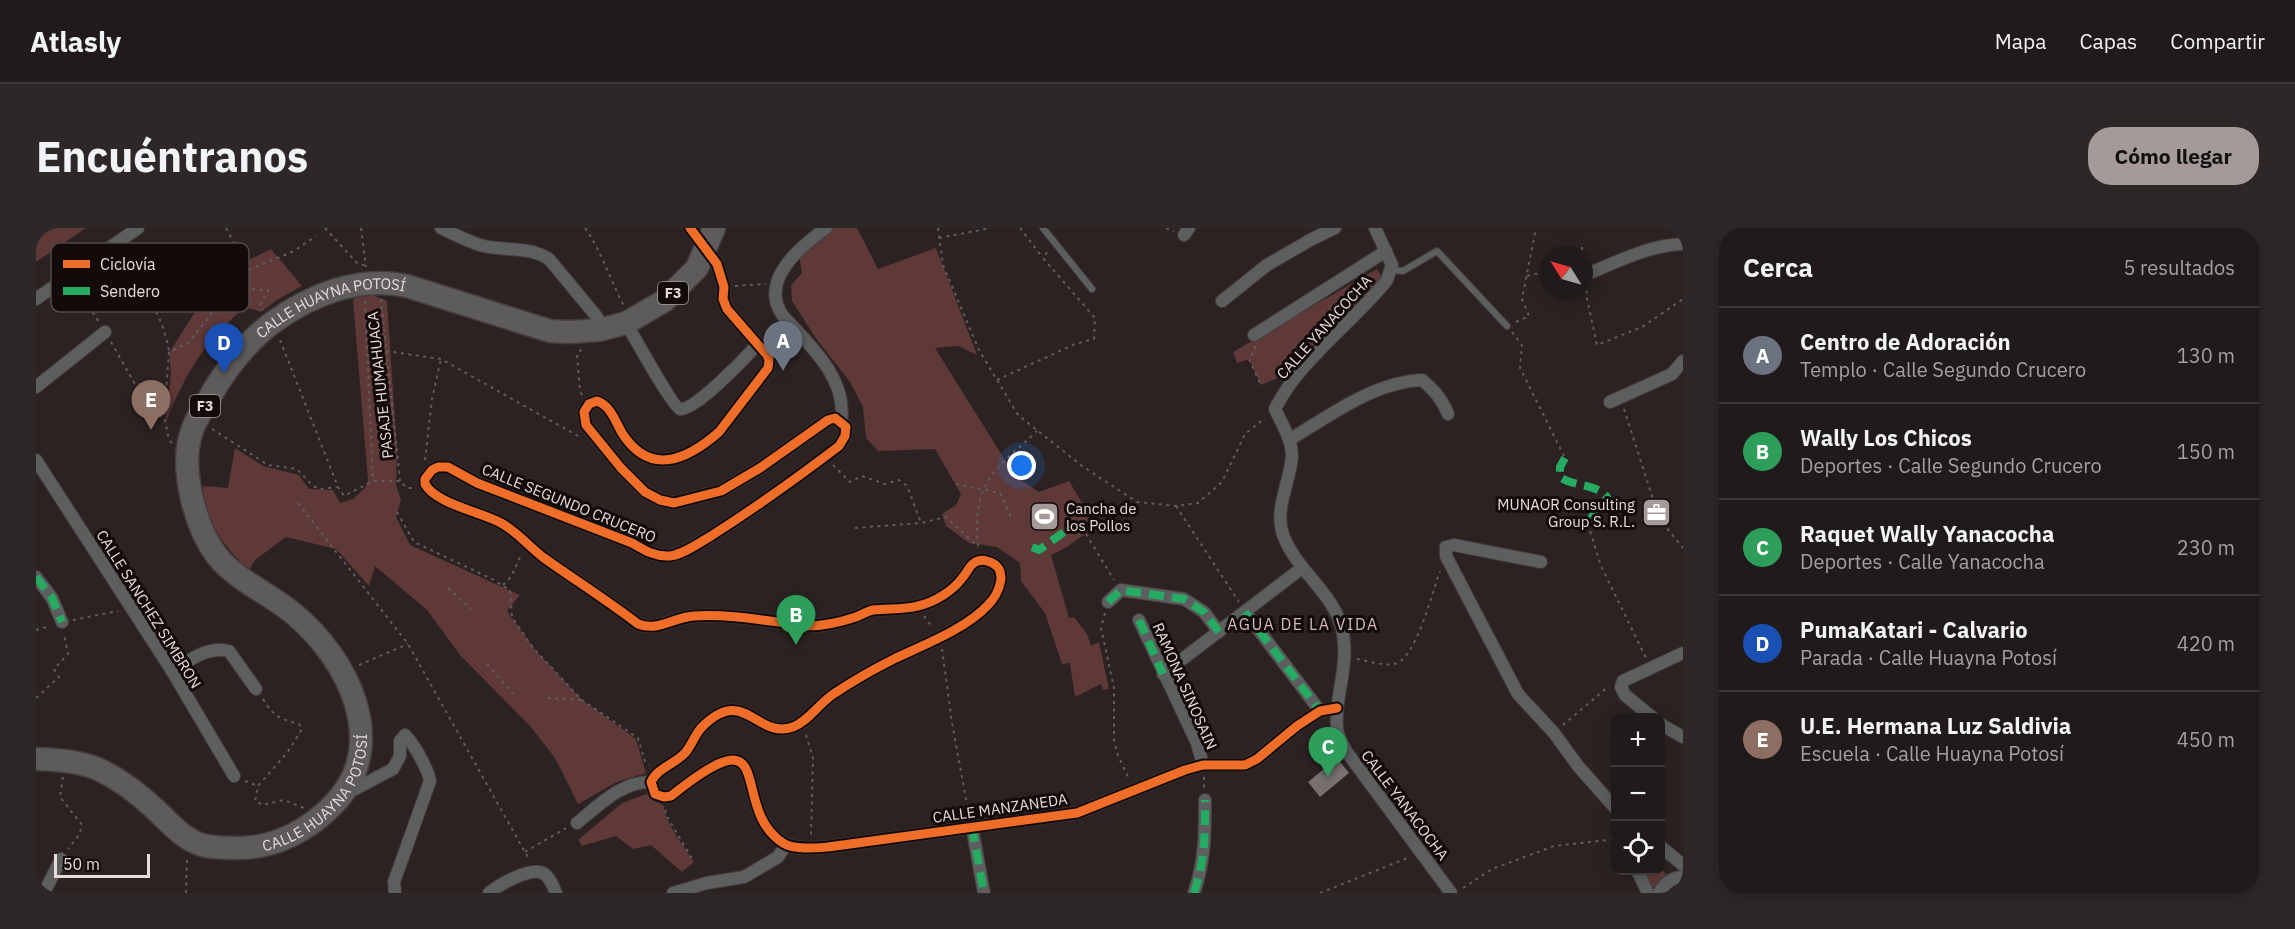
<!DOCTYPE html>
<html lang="es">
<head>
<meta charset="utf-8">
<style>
	body { margin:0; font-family:"IBM Plex Sans",sans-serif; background:#2d2727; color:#f1f3f6 }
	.controls { position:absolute; right:18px; bottom:18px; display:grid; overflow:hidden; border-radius:12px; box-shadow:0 3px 15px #0003 }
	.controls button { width:54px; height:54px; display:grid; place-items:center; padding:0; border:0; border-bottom:2px solid #3e3839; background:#211a1a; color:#f1f3f6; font:30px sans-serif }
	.compass { position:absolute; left:1503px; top:18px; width:54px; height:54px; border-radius:50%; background:#211a1a; box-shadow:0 3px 15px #0003; rotate:307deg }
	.scale { position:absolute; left:18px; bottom:15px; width:96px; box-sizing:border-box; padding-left:6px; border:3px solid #e8dbd9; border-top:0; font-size:16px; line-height:21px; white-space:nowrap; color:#e8dbd9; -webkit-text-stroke:4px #130b0a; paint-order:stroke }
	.you { position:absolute; left:986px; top:238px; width:21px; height:21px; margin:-15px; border:4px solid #fff; border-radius:50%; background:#1a73e8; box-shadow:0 0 0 9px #1a73e833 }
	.badge { display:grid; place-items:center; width:39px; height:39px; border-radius:50%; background:#a69a99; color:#fff; font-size:20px; font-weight:700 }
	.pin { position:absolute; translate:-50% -50px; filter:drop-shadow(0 2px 3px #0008) }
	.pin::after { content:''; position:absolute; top:32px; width:21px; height:18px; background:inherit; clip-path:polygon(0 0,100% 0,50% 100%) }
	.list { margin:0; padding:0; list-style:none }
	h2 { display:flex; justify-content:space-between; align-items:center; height:78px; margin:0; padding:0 24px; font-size:26px }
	h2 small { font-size:20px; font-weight:400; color:#a2a1a2 }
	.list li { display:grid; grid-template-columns:39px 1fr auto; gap:18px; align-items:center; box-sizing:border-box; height:96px; padding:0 24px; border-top:2px solid #3e3839 }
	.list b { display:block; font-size:22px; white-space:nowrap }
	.list p { margin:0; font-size:20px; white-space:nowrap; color:#a2a1a2 }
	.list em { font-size:20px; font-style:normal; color:#a2a1a2 }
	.icon { flex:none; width:33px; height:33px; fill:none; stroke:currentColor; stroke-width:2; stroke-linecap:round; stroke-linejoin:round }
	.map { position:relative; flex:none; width:1647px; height:665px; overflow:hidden; border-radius:24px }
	header { display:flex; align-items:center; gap:36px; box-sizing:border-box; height:84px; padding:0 30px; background:#211a1a; border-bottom:2px solid #3e3839 }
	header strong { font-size:28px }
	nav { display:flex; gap:33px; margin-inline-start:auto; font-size:21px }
	.intro { display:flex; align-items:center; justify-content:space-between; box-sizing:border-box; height:144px; padding:0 36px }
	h1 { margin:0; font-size:42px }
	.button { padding:15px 27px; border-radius:24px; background:#a69a99; color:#111; font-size:21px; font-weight:700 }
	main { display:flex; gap:36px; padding:0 36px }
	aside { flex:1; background:#211a1a; border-radius:24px; box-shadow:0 3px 15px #0003 }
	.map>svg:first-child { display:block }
	.green { fill:#5e3937 }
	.building { fill:#786f6f }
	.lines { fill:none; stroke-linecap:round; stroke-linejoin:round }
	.lane-casing { stroke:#453d3c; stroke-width:8 }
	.street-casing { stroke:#453d3c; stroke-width:14 }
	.highway-casing { stroke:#453d3c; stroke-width:25 }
	.path { stroke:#5f5d5e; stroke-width:2; stroke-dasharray:3 4.5; stroke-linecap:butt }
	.lane { stroke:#5c5e5f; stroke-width:6 }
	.street { stroke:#5c5e5f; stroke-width:12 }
	.highway { stroke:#5d5b5c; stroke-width:22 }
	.quiet { stroke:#26ab63; stroke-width:8; stroke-dasharray:15 8; stroke-linecap:butt }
	.cycleway-casing { stroke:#130b0a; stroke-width:13 }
	.cycleway { stroke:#ee6e29; stroke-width:9 }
	.labels { text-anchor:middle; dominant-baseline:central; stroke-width:6; stroke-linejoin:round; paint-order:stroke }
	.shield { fill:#130b0a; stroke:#a89d9b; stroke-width:1.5 }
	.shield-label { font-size:14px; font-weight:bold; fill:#e8dbd9 }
	.street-label { font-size:15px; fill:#e8dbd9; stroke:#130b0a }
	.poi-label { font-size:15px; fill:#e8dbd9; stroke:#130b0a; text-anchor:end }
	.neighbourhood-label { font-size:16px; letter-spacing:1.5px; fill:#d5bcb9; stroke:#130b0a }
	.key { fill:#130b0a; stroke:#534948; stroke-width:1.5 }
	.key-label { font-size:16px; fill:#e8dbd9 }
</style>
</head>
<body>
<header>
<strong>Atlasly</strong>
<nav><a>Mapa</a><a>Capas</a><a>Compartir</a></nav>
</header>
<div class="intro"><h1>Encuéntranos</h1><a class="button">Cómo llegar</a></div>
<main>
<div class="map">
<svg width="1647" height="665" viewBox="0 0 1647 665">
	<rect width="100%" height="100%" fill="#2c2222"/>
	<g class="green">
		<path d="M0,0H50L0,34Z"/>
		<path d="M797,0H821L842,41L900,20L941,127L922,118L899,120L979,248L1003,264L1033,253L1060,298L1031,319L1015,327L1033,390L1038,389L1051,406L1055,418L1063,414L1073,461L1067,462L1065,456L1039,469L1034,435L1026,436L1009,385L985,353L984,335L961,319L933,315L910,298L906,286L920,277L925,266L899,221L842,223L830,210L827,179L814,154L779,109L756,73L755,57L766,45L763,28Z"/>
		<path d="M235,21L266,58L241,72L225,84L209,79C166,116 150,145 129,196L135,145L133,125L178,54L200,38Z"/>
		<path d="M1341,41L1348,53L1310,85L1246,148L1225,157L1213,131L1201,135L1197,124Z"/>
		<path d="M334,66L351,73L361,223L360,257L365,272L360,289L374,317L484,367L471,383L500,423L546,472L600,511L610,545L581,554L542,576L519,530L494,498L424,427L391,382L339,338L333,358L300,321L250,309L219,332L213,342C190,322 166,289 167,258L192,260L199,220L227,238L263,247L273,261L297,262L304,275L317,271L329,260L332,252L317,71Z"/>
		<path d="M610,566L628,578C627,591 650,622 658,634L646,644L615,617L597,621L580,608L546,618L542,612L586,575Z"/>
		<path d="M1625,641L1641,656L1616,665L1606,643L1624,642Z"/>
	</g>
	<path class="building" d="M1301,530L1313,545L1284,569L1272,554Z"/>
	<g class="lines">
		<defs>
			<g id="lane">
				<path d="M1007,0L1056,61"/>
				<path d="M1356,42L1367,43L1401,23L1471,98"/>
			</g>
			<g id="street">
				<path d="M405,0C418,6 431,13 444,17C468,24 491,17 513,31L561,89L563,102"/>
				<path d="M654,0L681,36L688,59L687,71L691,81L731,127L733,132L732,140L683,204C651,232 614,249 586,205C579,193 575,178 561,173L553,176L548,184L550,197L585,240L609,264L624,272L638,275L685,263L724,240L792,192L799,190L810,199L809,208L803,218C761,250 719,280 675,308C663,315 648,326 634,328C619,329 608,322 596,315L441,255L412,239H402L396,242L389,251V256C400,276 445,284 465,295C482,304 493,319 508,330C539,352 572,373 602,396C622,404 638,389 658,388C688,386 719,391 749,395C756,395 764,398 771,398C787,398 805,394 820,389C826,387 831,383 837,382C852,380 867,382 882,378C899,374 917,363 927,349C931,345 933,338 938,335C942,332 947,332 951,333C975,339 963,366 952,377C930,401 887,417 858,431C838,441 817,453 799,465C784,474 773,493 757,499C720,512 709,456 666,499C659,506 656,517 649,525C639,536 621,540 615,554L619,566L628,569L635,568C746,479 691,579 747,615C758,622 779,620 792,619L1041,585L1149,542L1167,537H1209L1221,531L1261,498L1284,483L1301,480"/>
				<path d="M790,0C764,19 722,53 747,88C773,116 812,151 805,193"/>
				<path d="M1339,0L1356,37L1351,52C1318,94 1263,132 1239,181C1246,196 1256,212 1256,228C1254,256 1237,282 1248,309C1262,345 1301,367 1307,406C1313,441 1298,469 1301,501C1302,509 1307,516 1310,523L1415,665"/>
				<path d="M1148,7L1153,0"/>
				<path d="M1556,44C1585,32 1615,17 1647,16"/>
				<path d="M0,71L102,0"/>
				<path d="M1186,73L1231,37L1276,11L1299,0"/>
				<path d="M590,95C597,107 637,179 644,181C658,184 711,128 722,116"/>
				<path d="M1218,107L1350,23"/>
				<path d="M0,159L69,104"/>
				<path d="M1574,174L1636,146L1647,133"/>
				<path d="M1253,212C1293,188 1338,154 1386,152C1398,162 1406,171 1412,186"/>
				<path d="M0,232L136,443L198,548"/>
				<path d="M1505,334L1418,317L1410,319V328L1482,466L1518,505L1542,538L1580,581"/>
				<path d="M0,349L16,370L26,394"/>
				<path d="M1072,374L1085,362L1148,371L1168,384L1183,404"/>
				<path d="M1209,384L1284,483"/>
				<path d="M1103,392L1161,515L1167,537"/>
				<path d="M136,443C154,432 171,418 193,423L220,461"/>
				<path d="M1127,446L1266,340"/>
				<path d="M1617,490L1589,467L1585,459L1587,453L1647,425"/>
				<path d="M1624,496L1647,509"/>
				<path d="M312,558L319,561L357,541L364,528V513L369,507C378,516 392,541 394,553L358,654L359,665"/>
				<path d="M541,595C562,578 586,553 615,554"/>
				<path d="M936,599L948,665"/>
				<path d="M1624,618L1647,637"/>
				<path d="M1601,642L1612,665"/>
				<path d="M8,665L25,631"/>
				<path d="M453,665C463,657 493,639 507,645C514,649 517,658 520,665"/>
				<path d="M637,665L671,655L708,649L742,629L750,617"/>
				<path d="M1158,665C1169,632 1169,607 1169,572"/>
				<path d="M1623,665C1628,656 1636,649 1647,649"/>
			</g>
			<g id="highway">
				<path id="s1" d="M0,531C22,532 48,533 68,544C86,553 105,568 120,582C134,595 147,611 166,617C178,620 192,620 203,620C239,620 273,602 298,576C355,516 312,431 258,386C233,365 201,353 181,328C159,299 144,241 155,206C158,194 166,183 172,172C189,142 208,116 236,95C274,67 324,47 371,58L514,103L533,104L563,102L590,95L628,73L661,40L678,0"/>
			</g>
		</defs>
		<use href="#lane" class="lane-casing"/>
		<use href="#street" class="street-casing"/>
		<use href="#highway" class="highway-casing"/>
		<g class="path">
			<path d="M190,0L213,42"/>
			<path d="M289,0L321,35L330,38"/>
			<path d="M325,0L330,39"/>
			<path d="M549,0C566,24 574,52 588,78"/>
			<path d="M902,0L907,37L943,122L982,187L1046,238L1101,274L1140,278L1162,275L1186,254L1209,206L1229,190"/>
			<path d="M984,0L1007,30"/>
			<path d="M1130,0L1138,3"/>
			<path d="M903,10L955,0"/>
			<path d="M1546,19L1547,27"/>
			<path d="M84,27C105,56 128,88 133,124"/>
			<path d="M1491,48L1512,43"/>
			<path d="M1553,55L1550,66L1561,117L1606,99L1647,71"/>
			<path d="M699,58L730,56"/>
			<path d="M40,59L63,94"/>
			<path d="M188,63L191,66L208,61L232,62L224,77L227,82"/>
			<path d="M345,71L364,253"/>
			<path d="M329,73L337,253"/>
			<path d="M1480,94L1493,88L1486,71L1500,0"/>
			<path d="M1476,104L1486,117L1484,140L1529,230"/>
			<path d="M244,112L302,259L308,268L337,253H364L371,260H379"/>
			<path d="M75,114L116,186L128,188"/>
			<path d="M1219,118V122L1213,131L1225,157"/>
			<path d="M350,123L405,131L542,208"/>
			<path d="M961,152L1039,116L1058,111L1059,90L1007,30L1012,23"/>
			<path d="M546,167L544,163L541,126L546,121"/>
			<path d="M1588,181L1618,274L1630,299L1647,320"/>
			<path d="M176,201L232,237L261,241L277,258L284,261L301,259"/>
			<path d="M136,215L133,212L128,188L133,124L152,115L174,88L188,63L213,42L258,23L280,8"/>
			<path d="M389,232L396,171L405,131"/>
			<path d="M797,237L814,254L826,248L849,256L863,252L871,258L885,295L910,289L942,319"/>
			<path d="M920,256L964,265L976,291"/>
			<path d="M262,275L372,416L494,633"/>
			<path d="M1140,278L1203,374"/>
			<path d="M361,284L378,314L456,351L474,362L476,389L497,420L546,472L602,510L609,533L613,537"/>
			<path d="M1552,296L1565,338L1610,430"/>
			<path d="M819,300L884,295"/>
			<path d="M1050,306L1078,352"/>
			<path d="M942,318C936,254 958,243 1001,203"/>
			<path d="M467,357L475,349L485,327"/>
			<path d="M412,360L435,381"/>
			<path d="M1069,385L1065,400L1078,460V512L1081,525L1093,551"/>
			<path d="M888,388L897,400"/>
			<path d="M37,392L82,383"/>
			<path d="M0,402L14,398"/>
			<path d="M906,421L916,495L933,587"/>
			<path d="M1321,431C1332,433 1347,438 1358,436C1380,433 1397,361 1404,343"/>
			<path d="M451,436L477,466"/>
			<path d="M323,437L372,416"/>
			<path d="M0,470L23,449L18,441L32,426L28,406"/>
			<path d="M512,470L545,472"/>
			<path d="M227,471C237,488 244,491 263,496L266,501L251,525L222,558L219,573L227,577L248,572L268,580"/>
			<path d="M1527,497L1573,458"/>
			<path d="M770,507L777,530L775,608"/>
			<path d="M27,549L24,569L46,597L43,607L32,621"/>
			<path d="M1168,549V562"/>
			<path d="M209,553L222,558"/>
			<path d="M630,582L629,585L658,634"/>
			<path d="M489,624L530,600"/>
			<path d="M1427,660L1456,641L1518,618L1580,611"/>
			<path d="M150,665L151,629"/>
			<path d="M1284,665L1374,629"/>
		</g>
		<use href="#lane" class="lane"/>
		<use href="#street" class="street"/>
		<use href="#highway" class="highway"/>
		<g class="quiet">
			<path d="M1529,230L1524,239V249C1538,259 1565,256 1572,271C1567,281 1555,284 1552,296"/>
			<path d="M996,319L1003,322L1038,297L1050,306"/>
			<path d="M0,349L16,370L26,394"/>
			<path d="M1072,374L1085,362L1148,371L1168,384L1183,404"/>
			<path d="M1209,384L1284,483"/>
			<path d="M1103,392L1127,446"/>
			<path d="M936,599L948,665"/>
			<path d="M1158,665C1169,632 1169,607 1169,572"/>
		</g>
		<defs>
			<path id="cycleway" d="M654,0L681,36L688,59L687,71L691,81L731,127L733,132L732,140L683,204C651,232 614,249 586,205C579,193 575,178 561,173L553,176L548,184L550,197L585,240L609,264L624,272L638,275L685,263L724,240L792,192L799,190L810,199L809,208L803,218C761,250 719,280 675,308C663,315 648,326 634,328C619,329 608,322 596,315L441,255L412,239H402L396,242L389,251V256C400,276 445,284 465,295C482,304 493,319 508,330C539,352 572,373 602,396C622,404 638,389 658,388C688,386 719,391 749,395C756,395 764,398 771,398C787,398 805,394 820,389C826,387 831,383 837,382C852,380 867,382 882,378C899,374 917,363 927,349C931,345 933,338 938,335C942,332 947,332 951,333C975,339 963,366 952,377C930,401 887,417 858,431C838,441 817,453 799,465C784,474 773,493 757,499C720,512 709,456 666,499C659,506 656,517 649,525C639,536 621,540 615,554L619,566L628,569L635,568C746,479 691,579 747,615C758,622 779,620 792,619L1041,585L1149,542L1167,537H1209L1221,531L1261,498L1284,483L1301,480"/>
		</defs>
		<use href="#cycleway" class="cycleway-casing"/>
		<use href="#cycleway" class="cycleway"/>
	</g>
	<defs>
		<symbol id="office-square" viewBox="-11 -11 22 22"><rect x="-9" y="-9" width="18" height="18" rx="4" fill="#a69a99" stroke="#130b0a"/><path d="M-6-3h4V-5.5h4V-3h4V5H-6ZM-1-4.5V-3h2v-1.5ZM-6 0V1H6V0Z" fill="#fff"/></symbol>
		<symbol id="stadium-square" viewBox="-11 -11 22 22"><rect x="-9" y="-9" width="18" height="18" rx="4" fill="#a69a99" stroke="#130b0a"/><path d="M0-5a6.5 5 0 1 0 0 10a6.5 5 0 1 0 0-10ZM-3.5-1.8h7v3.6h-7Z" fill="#fff"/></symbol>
	</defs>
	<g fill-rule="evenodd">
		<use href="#office-square" x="1604" y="268" width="33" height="33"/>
		<use href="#stadium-square" x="992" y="272" width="33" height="33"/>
	</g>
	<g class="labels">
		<g class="shield">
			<rect x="622" y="54" width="30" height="22" rx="4.5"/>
			<rect x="154" y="167" width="30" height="22" rx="4.5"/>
		</g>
		<g class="shield-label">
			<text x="637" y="65">F3</text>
			<text x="169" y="178">F3</text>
		</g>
		<g class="street-label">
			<text stroke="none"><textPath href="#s1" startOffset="982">CALLE HUAYNA POTOSÍ</textPath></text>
			<text transform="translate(1288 99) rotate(-48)">CALLE YANACOCHA</text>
			<text transform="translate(344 157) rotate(-96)">PASAJE HUMAHUACA</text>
			<text transform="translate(533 275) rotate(22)">CALLE SEGUNDO CRUCERO</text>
			<text transform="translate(113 381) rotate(58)">CALLE SANCHEZ SIMBRON</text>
			<text transform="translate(1149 458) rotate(66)">RAMONA SINOSAIN</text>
			<text stroke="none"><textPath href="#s1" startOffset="334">CALLE HUAYNA POTOSÍ</textPath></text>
			<text transform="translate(1369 577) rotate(53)">CALLE YANACOCHA</text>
			<text transform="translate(964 580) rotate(-8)">CALLE MANZANEDA</text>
		</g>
		<g class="poi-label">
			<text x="1599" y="276">MUNAOR Consulting<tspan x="1599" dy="17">Group S. R.L.</tspan></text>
			<text x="1030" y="280" text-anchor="start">Cancha de<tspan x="1030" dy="17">los Pollos</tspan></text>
		</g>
		<g class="neighbourhood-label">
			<text x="1267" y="396">AGUA DE LA VIDA</text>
		</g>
	</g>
	<rect x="15" y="15" width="198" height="69" rx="9" class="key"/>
	<rect x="27" y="32" width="27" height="8" fill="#ee6e29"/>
	<rect x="27" y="59" width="27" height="8" fill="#26ab63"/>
	<g class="key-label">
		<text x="64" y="42">Ciclovía</text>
		<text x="64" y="69">Sendero</text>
	</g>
</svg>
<div class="controls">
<button>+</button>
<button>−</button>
<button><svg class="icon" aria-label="locate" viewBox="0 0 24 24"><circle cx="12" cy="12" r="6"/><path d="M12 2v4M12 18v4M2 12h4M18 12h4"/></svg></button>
</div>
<svg class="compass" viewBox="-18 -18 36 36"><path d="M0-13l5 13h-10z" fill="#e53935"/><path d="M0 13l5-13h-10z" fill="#a2a1a2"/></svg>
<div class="scale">50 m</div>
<div class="you"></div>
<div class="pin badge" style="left:747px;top:143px;background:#6b7280">A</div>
<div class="pin badge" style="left:760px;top:417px;background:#2e9e5b">B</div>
<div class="pin badge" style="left:1292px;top:549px;background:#2e9e5b">C</div>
<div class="pin badge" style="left:188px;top:145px;background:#1a4fb4">D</div>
<div class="pin badge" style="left:115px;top:202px;background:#8d6e63">E</div>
</div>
<aside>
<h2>Cerca<small>5 resultados</small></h2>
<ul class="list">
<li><span class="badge" style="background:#6b7280">A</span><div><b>Centro de Adoración</b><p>Templo · Calle Segundo Crucero</p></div><em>130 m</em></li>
<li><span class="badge" style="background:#2e9e5b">B</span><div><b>Wally Los Chicos</b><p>Deportes · Calle Segundo Crucero</p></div><em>150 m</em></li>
<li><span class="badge" style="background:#2e9e5b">C</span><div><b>Raquet Wally Yanacocha</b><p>Deportes · Calle Yanacocha</p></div><em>230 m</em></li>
<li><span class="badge" style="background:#1a4fb4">D</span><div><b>PumaKatari - Calvario</b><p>Parada · Calle Huayna Potosí</p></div><em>420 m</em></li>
<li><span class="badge" style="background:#8d6e63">E</span><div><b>U.E. Hermana Luz Saldivia</b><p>Escuela · Calle Huayna Potosí</p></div><em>450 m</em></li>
</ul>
</aside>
</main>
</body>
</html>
